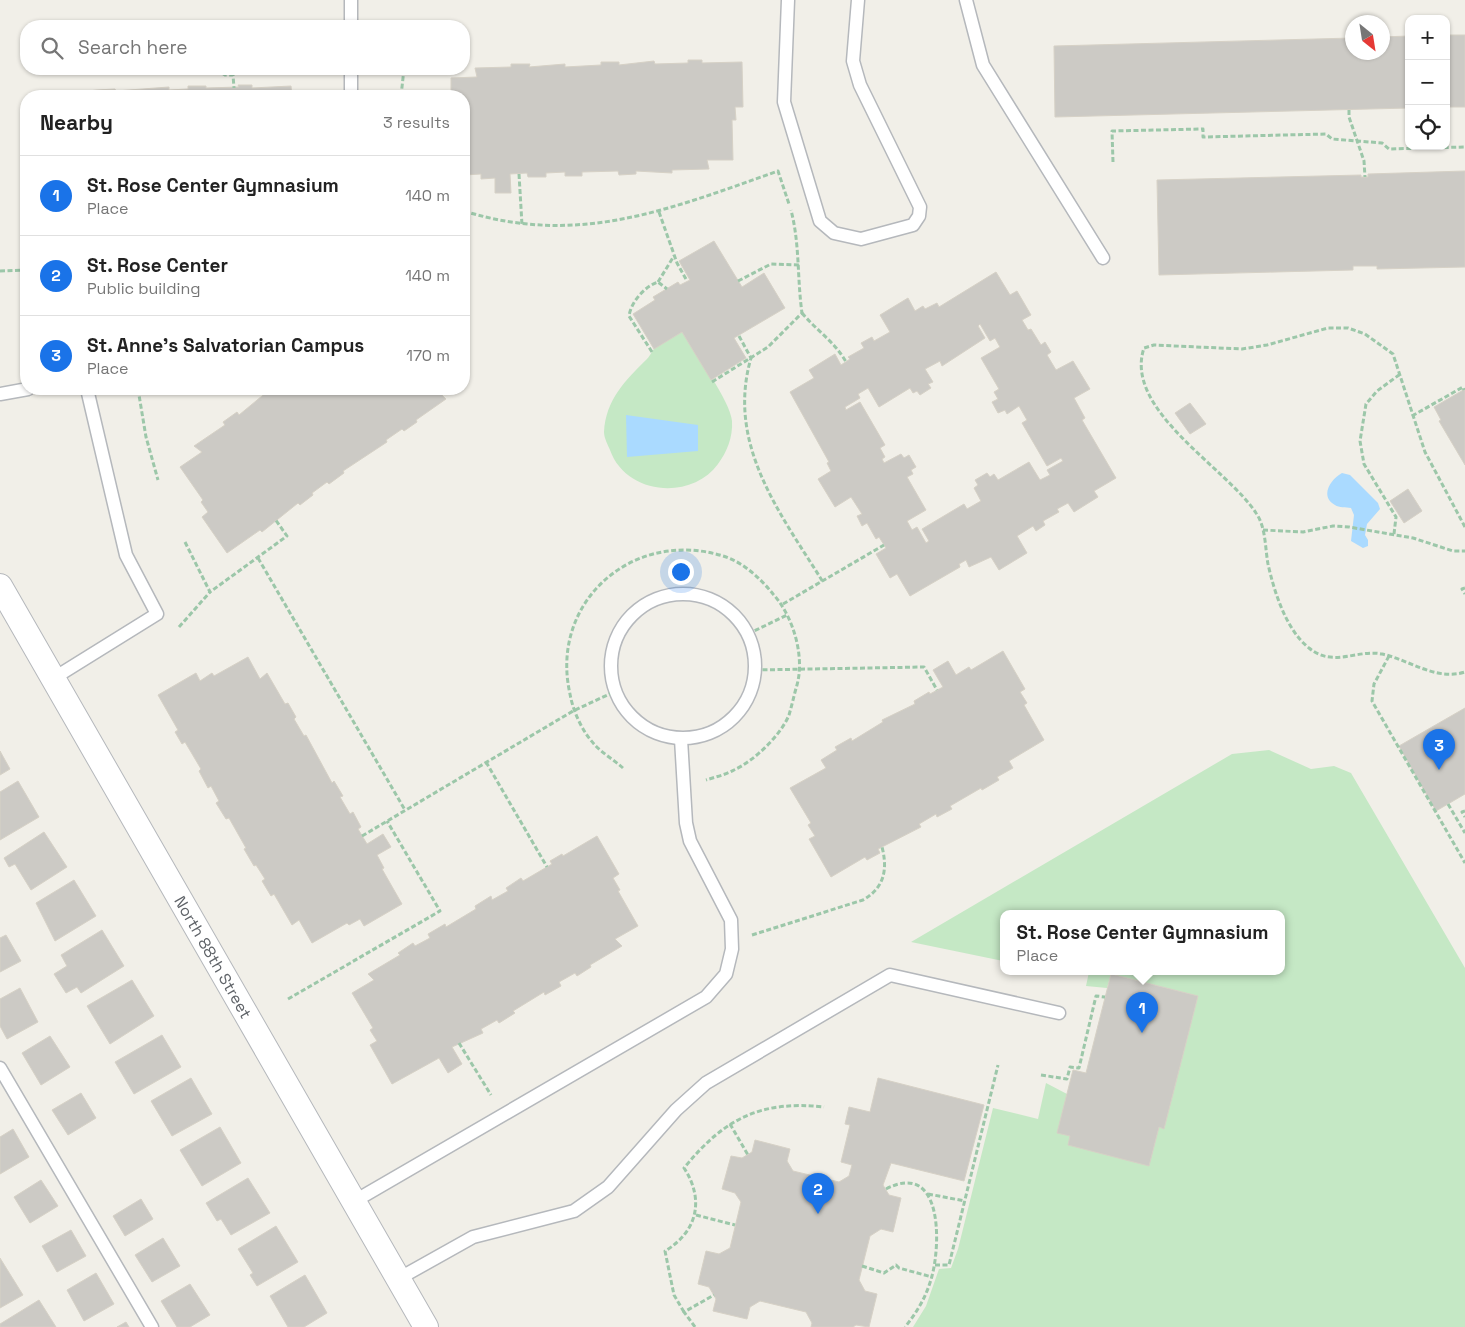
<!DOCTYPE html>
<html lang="en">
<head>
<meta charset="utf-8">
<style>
	body { margin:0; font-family:"Space Grotesk",sans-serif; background:#f2f2f2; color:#222 }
	.controls { position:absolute; right:15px; top:15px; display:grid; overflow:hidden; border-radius:10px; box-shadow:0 1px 4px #0004 }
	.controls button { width:45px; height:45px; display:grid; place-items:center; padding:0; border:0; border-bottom:1px solid #e0e0e0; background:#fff; color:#222; font:25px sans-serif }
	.compass { position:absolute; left:1345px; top:15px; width:45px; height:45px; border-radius:50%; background:#fff; box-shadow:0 1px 4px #0004; rotate:150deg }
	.you { position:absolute; left:680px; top:571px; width:18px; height:18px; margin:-12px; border:4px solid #fff; border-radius:50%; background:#1a73e8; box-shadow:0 0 0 8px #1a73e833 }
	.badge { display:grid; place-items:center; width:32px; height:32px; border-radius:50%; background:#1a73e8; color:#fff; font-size:16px; font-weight:700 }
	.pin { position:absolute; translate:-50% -41px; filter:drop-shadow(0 1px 2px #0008) }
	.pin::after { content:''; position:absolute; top:26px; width:18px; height:15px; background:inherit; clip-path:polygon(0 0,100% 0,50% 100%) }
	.popup { position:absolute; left:1000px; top:910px; width:285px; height:65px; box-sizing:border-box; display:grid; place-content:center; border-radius:10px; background:#fff; filter:drop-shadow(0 1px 4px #0005); font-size:16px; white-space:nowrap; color:#767676 }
	.popup b { font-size:19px; color:#222 }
	.popup::after { content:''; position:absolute; left:50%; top:100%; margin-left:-10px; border:10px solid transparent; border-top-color:#fff }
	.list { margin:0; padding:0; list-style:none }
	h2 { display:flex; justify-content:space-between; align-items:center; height:65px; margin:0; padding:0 20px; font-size:21px }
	h2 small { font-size:16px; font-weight:400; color:#767676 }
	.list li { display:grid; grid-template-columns:32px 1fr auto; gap:15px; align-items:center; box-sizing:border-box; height:80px; padding:0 20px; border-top:1px solid #e0e0e0 }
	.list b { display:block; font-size:19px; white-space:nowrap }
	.list p { margin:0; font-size:16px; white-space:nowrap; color:#767676 }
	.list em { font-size:16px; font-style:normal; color:#767676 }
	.icon { flex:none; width:28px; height:28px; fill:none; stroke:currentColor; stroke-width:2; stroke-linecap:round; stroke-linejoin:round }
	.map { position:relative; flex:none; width:1465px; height:1327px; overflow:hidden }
	.search { position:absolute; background:#fff; box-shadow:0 1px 4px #0004; left:20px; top:20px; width:450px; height:55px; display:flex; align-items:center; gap:12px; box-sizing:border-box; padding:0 18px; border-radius:20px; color:#767676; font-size:19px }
	.panel { position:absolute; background:#fff; box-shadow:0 1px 4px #0004; left:20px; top:90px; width:450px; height:305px; border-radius:20px }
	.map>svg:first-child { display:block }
	.green { fill:#c5e8c5 }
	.water { fill:#aadaff }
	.building { fill:#cccac5; stroke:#d6d1c6; fill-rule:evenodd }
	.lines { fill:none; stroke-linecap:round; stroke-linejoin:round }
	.lane-casing { stroke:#b5b8bc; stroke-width:15 }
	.street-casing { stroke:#b5b8bc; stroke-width:26 }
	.path { stroke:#9cc7a9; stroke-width:3; stroke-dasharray:5 2.5; stroke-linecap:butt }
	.lane { stroke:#fff; stroke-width:12 }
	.street { stroke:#fff; stroke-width:24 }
	.labels { text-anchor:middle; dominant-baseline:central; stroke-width:5; stroke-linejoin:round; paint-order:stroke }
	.street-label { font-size:16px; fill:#5f6368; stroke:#fff }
</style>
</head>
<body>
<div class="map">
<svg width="1465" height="1327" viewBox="0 0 1465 1327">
	<rect width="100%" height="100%" fill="#f1efe8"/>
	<g class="green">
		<path d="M682,332C694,351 731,402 732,421C733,437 727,452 718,464C691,501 626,495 610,450C608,445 604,438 604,432C606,399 625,381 647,359C651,355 652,350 656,347C664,341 674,337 682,332Z"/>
		<path d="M1269,750L1311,769L1334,766L1351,773L1465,968V1327H913L926,1306L939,1269L951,1268L958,1249L993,1108L1038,1119L1046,1083L1067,1094L1070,1136L1149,1165L1159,1127L1164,1128L1198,996L1111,974L1107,988L1086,986L1089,972H1281V914H1003V961L911,942L1232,754Z"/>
	</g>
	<g class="water">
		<path d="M626,415L698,425V451L627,457Z"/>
		<path d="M1342,473L1350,475L1378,503L1380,509L1367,524L1365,535L1368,540V546L1363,548L1351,541L1354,515L1351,508C1346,507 1339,508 1335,505C1319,496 1331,479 1342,473Z"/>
	</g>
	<g class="building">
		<rect x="1446" y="35" width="19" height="72"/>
		<path d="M1409,36V108L1055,117L1054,46L1352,38V52H1382V37Z"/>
		<path d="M688,60H702V63L742,62L743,107H735L736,120H732L733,160H707L709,169L672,170V173L636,171V174L619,175L618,171L582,172V176H565V172L546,173V177H528L527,173L510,174L511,193H495V178L481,179V174L464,175V96H451V78L477,77L475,68L511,67V64H530L529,67L565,64V67L601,65V62H619V65L654,61L655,64L688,63Z"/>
		<path d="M238,85H252V88L291,86L292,96H79V92L97,90L115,89L116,91L169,87V90L188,89V86H206V88L239,87Z"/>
		<path d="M1465,171V267L1377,269V266H1353V270L1159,275L1157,180L1361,175V177H1368V174Z"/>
		<path d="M714,241L742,287L764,273L785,308L734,338L746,358L711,380L682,332L654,349L633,314L655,300L653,297L678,282L680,285L690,280L679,261Z"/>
		<path d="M996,272L1010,295L1017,291L1031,315L1022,320L1028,330L1031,329L1041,345L1045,342L1051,352L1047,355L1056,370L1073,361L1090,389L1074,398L1085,418L1082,420L1116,478L1094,491L1098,497L1074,512L1068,503L1057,509L1059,512L1043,521L1045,525L1036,531L1033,526L1017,536L1027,553L999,570L991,557L969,567L966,560L959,564L960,567L910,596L897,574L890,578L876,554L886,548L879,537L876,539L867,523L862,526L857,516L862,514L851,497L835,507L818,479L831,471L827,463L829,462L790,392L814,378L809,370L835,354L841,365L850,359L848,357L864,348L861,343L872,337L874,341L890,332L880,315L908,298L915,311L923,306L925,309L937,303L939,307ZM980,324L990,341L995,338L1000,347L981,358L999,389L994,392L998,399L992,402L998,413L1005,410L1007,414L1019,406L1027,420L1022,423L1047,466L1061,458L1063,461L1047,470L1050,475L1040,480L1029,462L998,480L994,474L990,477L987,473L975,480L978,485L974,488L981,501L967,509L964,504L922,529L929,541L926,543L917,527L912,530L907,521L926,510L907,477L913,474L911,470L916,467L909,455L904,458L901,454L884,463L882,459L885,457L880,448L885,445L860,402L846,410L845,407L860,398L858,394L868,388L879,407L910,388L913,393L917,391L920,395L931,388L928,384L933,382L925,369L940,361L942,366L985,338L978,326Z"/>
		<path d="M276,389H445L439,392L446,399L416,420L417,422L404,431L402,429L386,440L387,442L343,471L344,473L329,484L327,482L312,493L313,495L300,505L298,503L262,532L260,530L227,553L202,517L208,512L201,502L203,500L180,467L202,452L194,446L225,425L223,422L237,412L239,415L268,391L270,393Z"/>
		<path d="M1465,389V465L1439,421L1441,420L1434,407Z"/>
		<path d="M1190,403L1206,424L1190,434L1175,413Z"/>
		<path d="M1408,489L1422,511L1404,523L1390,501Z"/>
		<path d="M1003,651L1025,689L1020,692L1027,703L1024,705L1044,740L1009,761L1013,768L997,777L999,780L982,790L981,788L950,806L952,809L937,817L936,814L919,824L921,827L878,849L880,853L867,860L865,857L831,877L809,839L815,836L808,825L811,823L790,788L826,768L821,760L837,750L835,747L851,738L852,741L883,722L882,720L915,704L914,701L929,692L930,694L943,687L933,670L948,661L956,675L969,667L971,670Z"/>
		<path d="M248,657L260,679L267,673L285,704L288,703L296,717L294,719L304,736L306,735L332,783L334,781L343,796L340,797L350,814L353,812L361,827L358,829L367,844L383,834L391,847L377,855L384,868L382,869L402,904L364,926L360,919L349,925L347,923L312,943L299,920L292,925L274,894L271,896L262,881L265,879L256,865L254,866L244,849L246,848L229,818L226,819L216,803L219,801L211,786L208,788L199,771L201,769L185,742L182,744L175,732L178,730L158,695L196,673L200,681L212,673L214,676Z"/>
		<path d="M1465,708V794L1436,811L1399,746Z"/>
		<path d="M0,751L10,769L0,775Z"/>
		<path d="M18,781L39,817L0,840V792Z"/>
		<path d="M44,832L67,867L31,890L15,864L9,867L4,858Z"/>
		<path d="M597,836L619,874L613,878L620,890L618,891L638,926L615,939L622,946L590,965L591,967L577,976L575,973L559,982L561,986L545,995L544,992L513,1011L515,1013L499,1023L497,1020L481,1029L483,1033L452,1047L462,1064L448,1073L439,1058L392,1084L370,1045L377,1041L370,1030L373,1028L352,993L374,980L368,974L400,955L398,953L413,943L415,946L430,938L428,934L445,924L446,927L476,909L475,906L491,896L492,900L508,891L506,888L521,878L523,881L552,864L550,861L562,854L563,856Z"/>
		<path d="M74,880L96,916L55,941L36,903Z"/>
		<path d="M102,930L124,966L81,993L77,987L66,993L54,974L67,966L61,955Z"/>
		<path d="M6,935L21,961L0,972V938Z"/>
		<path d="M1111,974L1198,996L1164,1129L1159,1127L1149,1166L1068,1145L1070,1136L1057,1133L1073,1070L1086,1073Z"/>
		<path d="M132,980L154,1016L110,1044L87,1006Z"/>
		<path d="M20,988L38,1022L7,1039L0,1026V999Z"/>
		<path d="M162,1035L181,1067L134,1094L115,1062Z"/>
		<path d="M50,1036L70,1067L41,1085L22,1053Z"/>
		<path d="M191,1078L212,1114L172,1136L151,1101Z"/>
		<path d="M878,1078L984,1105L964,1181L891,1163L883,1185L889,1195L901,1198L893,1232L881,1229L870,1236L859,1280L865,1291L877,1294L869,1327L856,1325L853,1327H811L812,1323L806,1312L760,1301L750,1307L747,1319L713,1311L716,1299L709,1287L698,1284L706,1251L719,1254L730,1248L741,1202L735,1193L722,1189L731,1156L742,1158L752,1152L755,1140L790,1149L787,1161L793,1171L839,1182L849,1176L852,1165L841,1162L850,1125L845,1124L849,1107L870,1112Z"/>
		<path d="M81,1093L96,1118L68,1135L52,1110Z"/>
		<path d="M220,1127L241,1163L202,1186L180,1150Z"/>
		<path d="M13,1129L29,1157L0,1174V1137Z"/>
		<path d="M248,1178L270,1213L231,1235L221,1219L217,1221L206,1203Z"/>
		<path d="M41,1180L58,1206L30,1223L14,1197Z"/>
		<path d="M141,1199L153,1219L125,1236L113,1216Z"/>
		<path d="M276,1226L298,1262L257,1286L250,1275L253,1273L238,1249Z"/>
		<path d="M71,1230L86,1256L57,1272L42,1246Z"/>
		<path d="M163,1238L180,1266L152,1282L135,1255Z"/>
		<path d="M0,1258L23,1295L0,1308Z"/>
		<path d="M96,1273L114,1304L84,1321L67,1290Z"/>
		<path d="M305,1275L327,1313L304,1327H288L270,1296Z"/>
		<path d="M190,1284L210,1315L190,1327H177L161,1301Z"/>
		<path d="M39,1300L56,1327H0V1324Z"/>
		<path d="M126,1322L129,1327H117Z"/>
	</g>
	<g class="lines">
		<defs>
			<g id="lane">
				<path d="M788,0L784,102L820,221L834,233L861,239L913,225L919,216L920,207L860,85L853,61L858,0"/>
				<path d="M966,0L983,65L1103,258"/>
				<path d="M351,26V0"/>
				<path d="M351,96V69"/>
				<path d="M0,394L28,389"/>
				<circle cx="683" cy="666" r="72"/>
				<path d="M54,678L157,614L126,555L87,389"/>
				<path d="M0,1068L152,1327"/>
				<path d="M353,1202L706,997L726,974L732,949L731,920L690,841L686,823L681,739"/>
				<path d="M398,1279L473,1237L574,1211L608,1187L676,1110L706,1083L890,975L1059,1013"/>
			</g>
			<g id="street">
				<path id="s1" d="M0,586L426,1327"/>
			</g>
		</defs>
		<use href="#lane" class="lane-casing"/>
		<use href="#street" class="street-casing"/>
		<g class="path">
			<path d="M216,69L225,75H233L234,88"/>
			<path d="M401,96L404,69"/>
			<path d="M1349,110V117L1364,161L1365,177"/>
			<path d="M1113,162L1112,131L1203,129V137L1326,134L1332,139L1382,143L1389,149L1465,147"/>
			<path d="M519,174L522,225"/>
			<path d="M464,211C579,247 670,209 778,171L789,204"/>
			<path d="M659,212L677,263L687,281"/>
			<path d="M0,271L26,270"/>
			<path d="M738,281L771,264L800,265"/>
			<path d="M658,282L674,256"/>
			<path d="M802,313C816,330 835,342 846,362"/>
			<path d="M739,336L751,358C726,444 780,513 823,582"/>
			<path d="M652,352L629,316C631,302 645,286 658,282L667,289"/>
			<path d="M712,382L768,347L802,313C797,278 800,245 791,210"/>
			<path d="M138,389L146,437L158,480"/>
			<path d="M1412,416L1463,387L1464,390"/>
			<path d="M1465,527L1425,452L1393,354L1365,334L1348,328H1328L1267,345L1242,349L1154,345L1144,348C1123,410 1227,468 1256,513C1266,527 1265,548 1268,564C1274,591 1286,630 1309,648C1333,668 1357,649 1382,654C1410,660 1435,681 1465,672"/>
			<path d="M1263,530L1303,532L1333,526L1349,527L1413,538L1453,551H1465"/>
			<path d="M1394,534L1396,517L1364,464L1360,441L1366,404L1377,391L1399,375"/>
			<path d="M185,542L210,592L287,536L275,519"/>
			<path d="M258,558L405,810"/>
			<path d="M1465,588L1462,589L1465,594"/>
			<path d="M783,604L884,545"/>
			<path d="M179,627L210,592"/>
			<path d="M748,634L787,615"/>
			<path d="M1389,656L1374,684L1372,701L1465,863"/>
			<path d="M755,670L924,667L937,690"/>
			<path d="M486,762L547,867"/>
			<path d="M623,768C614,760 602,753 594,744C582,731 573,711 570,694C549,602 633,528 723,556C743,562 760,578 773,594C793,616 805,656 797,685C794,695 792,705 789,715C781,735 754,761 734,770C725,775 715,777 706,780"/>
			<path d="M1448,804L1465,833"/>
			<path d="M1465,811L1462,812L1465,817"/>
			<path d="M362,836L573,711L616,691"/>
			<path d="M752,935L863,900C884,888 888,870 882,847"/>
			<path d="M288,999L440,911L387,821"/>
			<path d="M459,1043L491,1095"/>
			<path d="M1041,1075L1067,1079L1070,1067L1079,1068L1096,996L1105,997"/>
			<path d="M730,1124L748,1155"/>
			<path d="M886,1189C942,1160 941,1242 932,1276C927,1295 918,1311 905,1327"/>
			<path d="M928,1194L965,1201"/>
			<path d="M696,1215L735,1225"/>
			<path d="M935,1265H949L998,1065"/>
			<path d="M862,1266L884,1273L896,1265L899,1268L932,1277"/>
			<path d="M684,1312L674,1295L665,1251C697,1232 705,1200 684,1168C724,1119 760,1100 824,1107"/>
			<path d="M695,1327L684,1312L714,1295"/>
		</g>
		<use href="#lane" class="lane"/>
		<use href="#street" class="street"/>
	</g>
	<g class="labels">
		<g class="street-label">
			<text stroke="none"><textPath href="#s1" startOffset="428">North 88th Street</textPath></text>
		</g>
	</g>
</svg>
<div class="controls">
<button>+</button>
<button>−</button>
<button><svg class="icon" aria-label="locate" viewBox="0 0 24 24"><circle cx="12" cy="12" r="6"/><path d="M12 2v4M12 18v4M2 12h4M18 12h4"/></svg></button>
</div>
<svg class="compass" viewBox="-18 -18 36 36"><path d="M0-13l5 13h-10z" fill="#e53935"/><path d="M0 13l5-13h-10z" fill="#767676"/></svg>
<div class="you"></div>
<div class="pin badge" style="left:1142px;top:1033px">1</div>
<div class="popup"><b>St. Rose Center Gymnasium</b>Place</div>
<div class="pin badge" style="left:818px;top:1214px">2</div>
<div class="pin badge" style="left:1439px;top:770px">3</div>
<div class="search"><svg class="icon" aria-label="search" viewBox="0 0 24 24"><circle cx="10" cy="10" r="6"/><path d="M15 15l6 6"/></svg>Search here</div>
<section class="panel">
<h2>Nearby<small>3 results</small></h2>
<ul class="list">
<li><span class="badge">1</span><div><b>St. Rose Center Gymnasium</b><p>Place</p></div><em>140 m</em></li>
<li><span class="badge">2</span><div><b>St. Rose Center</b><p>Public building</p></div><em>140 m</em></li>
<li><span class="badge">3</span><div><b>St. Anne's Salvatorian Campus</b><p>Place</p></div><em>170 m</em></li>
</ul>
</section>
</div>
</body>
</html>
